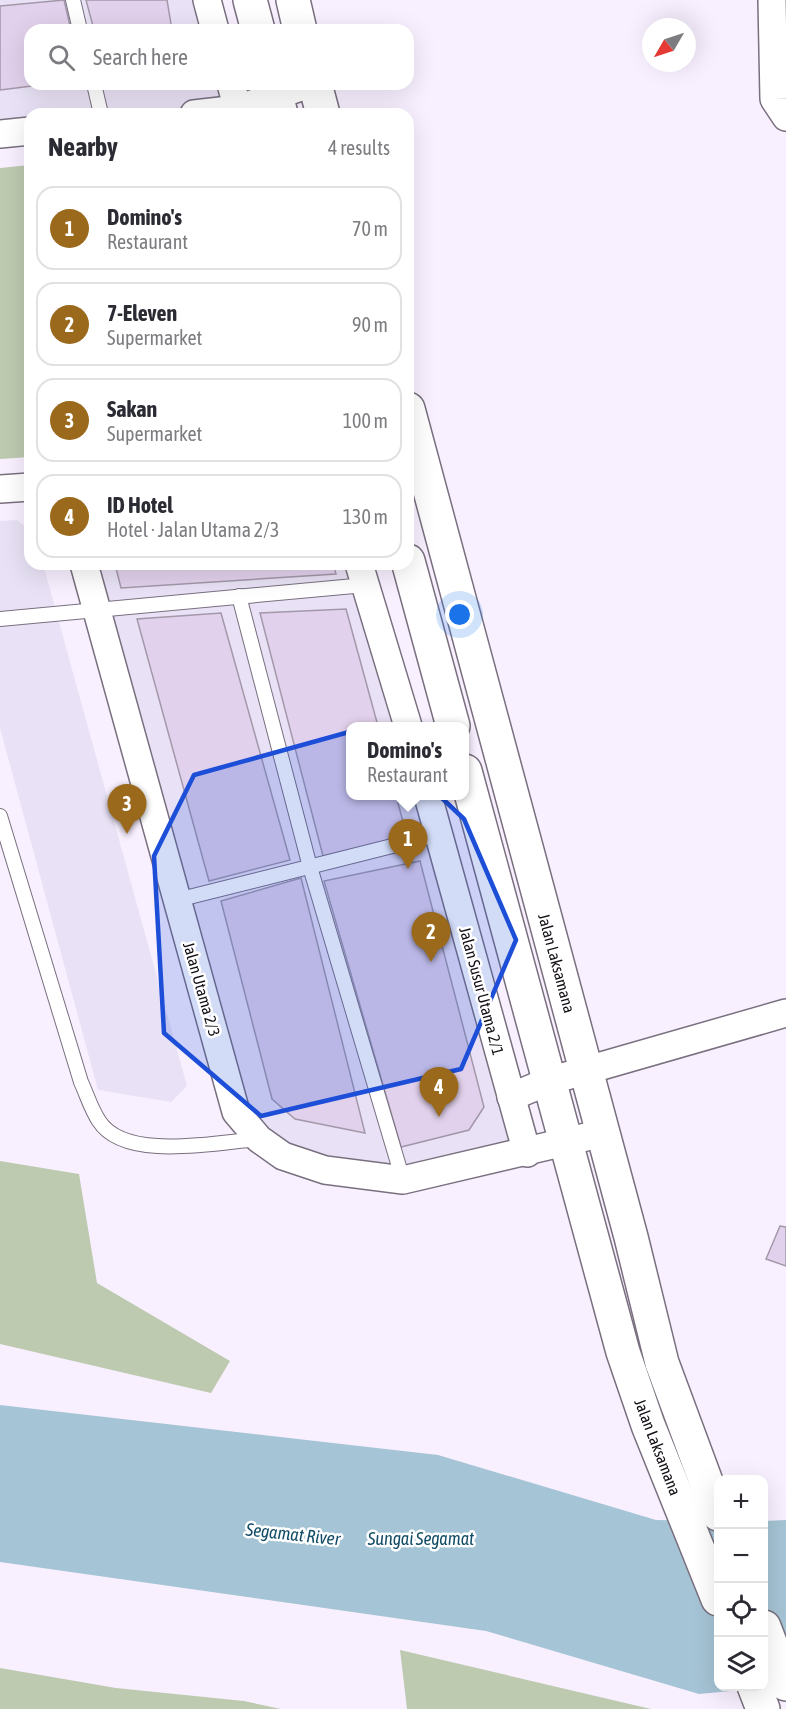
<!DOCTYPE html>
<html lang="en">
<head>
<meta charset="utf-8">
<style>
	body { margin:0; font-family:"Asap Condensed",sans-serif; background:#f7f7f7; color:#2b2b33 }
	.controls { position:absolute; right:18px; bottom:18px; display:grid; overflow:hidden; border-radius:12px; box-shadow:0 6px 24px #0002 }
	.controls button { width:54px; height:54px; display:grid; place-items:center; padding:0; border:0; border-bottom:2px solid #e1e1e2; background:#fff; color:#2b2b33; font:30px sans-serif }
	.compass { position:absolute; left:642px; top:18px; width:54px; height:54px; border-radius:50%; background:#fff; box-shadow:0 6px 24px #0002; rotate:231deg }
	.you { position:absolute; left:460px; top:615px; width:21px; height:21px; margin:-15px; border:4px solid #fff; border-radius:50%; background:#1a73e8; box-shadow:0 0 0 9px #1a73e833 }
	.badge { display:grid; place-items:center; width:39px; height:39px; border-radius:50%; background:#9a691c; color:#fff; font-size:20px; font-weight:700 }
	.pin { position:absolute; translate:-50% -50px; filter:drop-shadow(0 2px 3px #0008) }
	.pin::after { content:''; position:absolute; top:32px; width:21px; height:18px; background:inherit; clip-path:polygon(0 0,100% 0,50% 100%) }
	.popup { position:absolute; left:346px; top:722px; width:123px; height:78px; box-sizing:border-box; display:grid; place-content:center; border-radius:12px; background:#fff; filter:drop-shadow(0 2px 4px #0005); font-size:20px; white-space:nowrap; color:#7c7c81 }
	.popup b { font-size:22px; color:#2b2b33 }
	.popup::after { content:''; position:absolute; left:50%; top:100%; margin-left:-12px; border:12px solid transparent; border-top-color:#fff }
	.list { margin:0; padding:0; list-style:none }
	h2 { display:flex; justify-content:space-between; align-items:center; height:78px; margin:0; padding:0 24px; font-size:26px }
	h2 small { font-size:20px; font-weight:400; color:#7c7c81 }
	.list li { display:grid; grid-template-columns:39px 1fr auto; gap:18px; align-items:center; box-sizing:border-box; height:84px; margin:0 12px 12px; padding:0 12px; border:2px solid #e1e1e2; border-radius:18px }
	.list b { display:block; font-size:22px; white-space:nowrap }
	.list p { margin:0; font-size:20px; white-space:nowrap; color:#7c7c81 }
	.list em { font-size:20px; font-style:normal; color:#7c7c81 }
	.icon { flex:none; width:33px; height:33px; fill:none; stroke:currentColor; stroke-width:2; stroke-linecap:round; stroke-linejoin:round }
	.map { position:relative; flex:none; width:786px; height:1709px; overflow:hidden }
	.search { position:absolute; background:#fff; box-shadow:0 6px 24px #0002; left:24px; top:24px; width:390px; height:66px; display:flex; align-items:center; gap:15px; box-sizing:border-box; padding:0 21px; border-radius:18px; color:#7c7c81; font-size:22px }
	.panel { position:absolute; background:#fff; box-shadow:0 6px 24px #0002; left:24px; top:108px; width:390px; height:462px; border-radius:18px }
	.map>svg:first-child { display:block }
	.commercial { fill:#e9e2f6 }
	.green { fill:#bdcab0 }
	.water { fill:#a5c4d5 }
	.building { fill:#e2d1ec; stroke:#a398a9; stroke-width:1.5 }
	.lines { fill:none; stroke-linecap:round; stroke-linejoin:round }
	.service-casing { stroke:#796f7f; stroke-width:16 }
	.minor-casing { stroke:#796f7f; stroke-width:30 }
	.primary-casing { stroke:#796f7f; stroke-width:36 }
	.service { stroke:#fff; stroke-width:14 }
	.minor { stroke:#fff; stroke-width:27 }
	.primary { stroke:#fff; stroke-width:33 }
	.marked { fill:#1d4ed8; fill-opacity:0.2; stroke:#1d4ed8; stroke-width:4.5; stroke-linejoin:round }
	.labels { text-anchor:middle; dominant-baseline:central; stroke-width:5; stroke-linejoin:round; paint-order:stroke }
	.street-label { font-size:16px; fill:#120e14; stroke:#fff }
	.water-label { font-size:18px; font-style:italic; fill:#134c66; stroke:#fff }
</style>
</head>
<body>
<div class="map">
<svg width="786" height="1709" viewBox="0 0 786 1709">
	<rect width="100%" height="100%" fill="#f9f0ff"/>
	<g class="commercial">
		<path d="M0,0H196L204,30H30V84H220L228,114H30V141L0,144Z"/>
		<path d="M17,520L30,531V564H43L187,1086L171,1102L98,1090L0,728V521Z"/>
		<path d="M73,564H369L415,726H351V796H434L537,1160L406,1189L252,1147Z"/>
	</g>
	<g class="green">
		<path d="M30,165V457L0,459V168Z"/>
		<path d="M0,1161L79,1174L97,1283L230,1361L211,1393L0,1344Z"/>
		<path d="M400,1650L651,1709H652H407Z"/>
		<path d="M0,1668L116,1688L244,1701L281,1709H0Z"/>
	</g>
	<path class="water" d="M0,1405L438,1455L656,1520L718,1521V1686H764V1521L786,1520V1686L699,1694L486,1631L0,1562Z"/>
	<g class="building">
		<path d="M64,0L71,30H30V84H48L0,90V6Z"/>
		<path d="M86,0H167L172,30H94Z"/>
		<path d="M115,564H333L336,574L121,588Z"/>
		<path d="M346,609L378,726H351V796H396L407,836L323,856L260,613Z"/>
		<path d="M221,613L290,860L209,881L137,619Z"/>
		<path d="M420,861L484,1107L469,1130L401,1147L324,881Z"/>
		<path d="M301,878L365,1133L295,1119L272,1099L221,901Z"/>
		<path d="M780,1226L786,1227V1266L766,1259Z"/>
	</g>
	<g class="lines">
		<defs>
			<g id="service">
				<path d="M73,0L80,30"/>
				<path d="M94,84L101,114"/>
				<path d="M239,596L310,867L403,1180"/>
				<path d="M0,619L365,585"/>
				<path d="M0,816L81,1082C87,1095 91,1109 99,1121C125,1162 218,1142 259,1139"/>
				<path d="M177,900L440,834"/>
			</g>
			<g id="minor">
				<path d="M207,0L215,30"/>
				<path d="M772,0L774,99L786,117"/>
				<path d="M231,84L239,114"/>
				<path d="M194,114L238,109L309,84"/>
				<path d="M0,134L30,131"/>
				<path d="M0,489L30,487"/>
				<path d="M84,564L236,1112L259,1139L283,1156L325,1170L403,1180L603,1133"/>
				<path d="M359,564L408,726"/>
				<path d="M428,796L527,1153"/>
				<path d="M511,1097L549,1081L786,1013"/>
			</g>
			<g id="primary">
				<path d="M250,0L258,30"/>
				<path d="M293,0L300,30"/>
				<path d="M273,84L281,114"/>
				<path d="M315,84L323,114"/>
				<path d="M408,409L631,1237L662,1363L718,1514"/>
				<path d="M408,561L453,726"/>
				<path d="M465,771L623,1352L648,1425L718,1599"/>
				<path d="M764,1627L786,1684"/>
				<path d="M754,1686L763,1709"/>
			</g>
		</defs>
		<use href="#service" class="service-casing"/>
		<use href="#minor" class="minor-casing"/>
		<use href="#primary" class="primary-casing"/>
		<use href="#service" class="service"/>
		<use href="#minor" class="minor"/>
		<use href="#primary" class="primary"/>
	</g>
	<path class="marked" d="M367,727L464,819L516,940L461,1069L261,1116L164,1033L154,856L194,775Z"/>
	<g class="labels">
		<g class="street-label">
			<text transform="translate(557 963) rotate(75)">Jalan Laksamana</text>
			<text transform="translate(202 989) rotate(74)">Jalan Utama 2/3</text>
			<text transform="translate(482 991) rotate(75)">Jalan Susur Utama 2/1</text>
			<text transform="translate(658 1447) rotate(69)">Jalan Laksamana</text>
		</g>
		<g class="water-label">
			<text transform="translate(293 1534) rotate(6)">Segamat River</text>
			<text x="421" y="1538">Sungai Segamat</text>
		</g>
	</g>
</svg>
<div class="controls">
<button>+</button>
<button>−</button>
<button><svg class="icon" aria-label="locate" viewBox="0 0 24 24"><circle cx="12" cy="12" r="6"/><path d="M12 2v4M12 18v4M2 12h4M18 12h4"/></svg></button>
<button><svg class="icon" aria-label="layers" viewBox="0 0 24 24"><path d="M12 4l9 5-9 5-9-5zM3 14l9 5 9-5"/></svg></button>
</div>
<svg class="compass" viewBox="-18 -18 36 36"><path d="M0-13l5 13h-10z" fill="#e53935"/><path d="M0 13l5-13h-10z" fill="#7c7c81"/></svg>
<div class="you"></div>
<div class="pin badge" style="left:408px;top:869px">1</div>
<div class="popup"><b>Domino's</b>Restaurant</div>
<div class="pin badge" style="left:431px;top:962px">2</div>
<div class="pin badge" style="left:127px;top:834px">3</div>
<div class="pin badge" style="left:439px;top:1117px">4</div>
<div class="search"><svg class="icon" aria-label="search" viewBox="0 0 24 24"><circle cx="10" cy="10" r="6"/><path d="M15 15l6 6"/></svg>Search here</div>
<section class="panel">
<h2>Nearby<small>4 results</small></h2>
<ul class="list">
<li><span class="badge">1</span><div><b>Domino's</b><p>Restaurant</p></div><em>70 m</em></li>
<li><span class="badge">2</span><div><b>7-Eleven</b><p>Supermarket</p></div><em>90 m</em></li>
<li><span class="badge">3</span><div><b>Sakan</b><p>Supermarket</p></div><em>100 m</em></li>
<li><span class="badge">4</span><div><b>ID Hotel</b><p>Hotel · Jalan Utama 2/3</p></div><em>130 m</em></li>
</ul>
</section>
</div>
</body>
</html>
